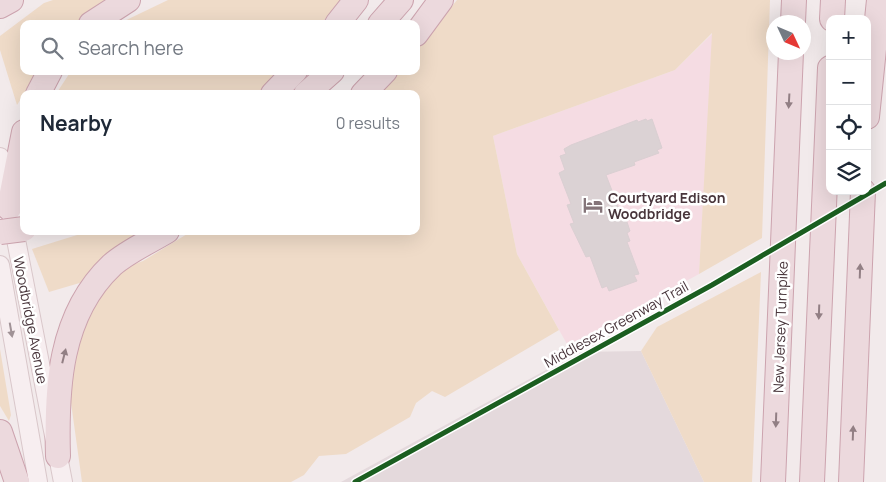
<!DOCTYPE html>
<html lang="en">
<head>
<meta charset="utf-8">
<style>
	body { margin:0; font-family:Manrope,sans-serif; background:#f2f2f3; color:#1f2937 }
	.controls { position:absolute; right:15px; top:15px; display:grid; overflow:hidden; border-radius:10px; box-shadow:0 5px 20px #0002 }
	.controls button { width:45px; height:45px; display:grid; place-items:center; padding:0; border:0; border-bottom:1px solid #e0e1e3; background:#fff; color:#1f2937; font:25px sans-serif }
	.compass { position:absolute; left:766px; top:15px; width:45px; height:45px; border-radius:50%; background:#fff; box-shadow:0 5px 20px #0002; rotate:134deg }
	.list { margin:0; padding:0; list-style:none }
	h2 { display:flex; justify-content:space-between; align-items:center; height:65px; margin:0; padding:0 20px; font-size:21px }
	h2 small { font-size:16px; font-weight:400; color:#747a83 }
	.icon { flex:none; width:28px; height:28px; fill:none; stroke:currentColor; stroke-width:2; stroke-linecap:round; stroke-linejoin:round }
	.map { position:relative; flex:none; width:886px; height:482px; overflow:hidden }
	.search { position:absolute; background:#fff; box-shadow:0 5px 20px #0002; left:20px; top:20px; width:400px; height:55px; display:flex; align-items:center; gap:12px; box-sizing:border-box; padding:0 18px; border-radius:10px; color:#747a83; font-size:19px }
	.panel { position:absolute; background:#fff; box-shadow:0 5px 20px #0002; left:20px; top:90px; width:400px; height:145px; border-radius:10px }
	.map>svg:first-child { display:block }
	.commercial { fill:#f5dce3 }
	.industrial { fill:#e4d9dc }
	.green { fill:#efdbc8 }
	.building { fill:#dbd2d4; stroke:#dacfd2 }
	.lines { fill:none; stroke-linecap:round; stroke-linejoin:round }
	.secondary-casing { stroke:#d9c7ca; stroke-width:20 }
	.motorway-casing { stroke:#cca3ae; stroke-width:26 }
	.secondary { stroke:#f7eef0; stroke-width:18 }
	.motorway { stroke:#ecd9dd; stroke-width:24 }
	.motorway-bridge-casing { stroke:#cca3ae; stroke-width:26; stroke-linecap:butt }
	.motorway-bridge { stroke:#ecd9dd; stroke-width:24 }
	.cycleway-casing { stroke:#fff; stroke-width:8 }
	.cycleway { stroke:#1b5e20; stroke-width:5 }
	.oneway { fill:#927f84 }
	.oneway2 { fill:#a09296 }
	.labels { text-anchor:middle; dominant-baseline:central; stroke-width:5; stroke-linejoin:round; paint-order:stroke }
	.poi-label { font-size:14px; font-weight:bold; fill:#48353b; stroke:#fff; text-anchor:start }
	.street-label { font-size:14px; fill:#48353b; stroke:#fff }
</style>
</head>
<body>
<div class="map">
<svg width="886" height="482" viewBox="0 0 886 482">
	<rect width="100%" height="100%" fill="#f2eaeb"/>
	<path class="commercial" d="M713,33L699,274L568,346L517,254L493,136L675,70Z"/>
	<path class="industrial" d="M641,351L704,482H341L579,352Z"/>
	<g class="green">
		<path d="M53,0H114L80,24H24V71H39L17,105L0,50V36L44,3Z"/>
		<path d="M168,0H341L321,24H118Z"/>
		<path d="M457,0H770L762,238L699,274L712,33L675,70L493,136L517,254L559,330L445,397L432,391L416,403L410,417L346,454L319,456L304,475L291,482H82L68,381L86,320L106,285L129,266L143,261L192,231H416V94H377L400,71H416V51Z"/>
		<path d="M71,71H282L268,88L260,94H56Z"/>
		<path d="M90,231H151L83,282L49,292L32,249Z"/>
		<path d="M761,272L752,482H704L641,351L657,327Z"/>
		<path d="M0,349L11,415L9,421L0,406Z"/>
	</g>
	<path class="building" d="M646,119L647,121L652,119L662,148L657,150L659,153L634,162L635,165L606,175L621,214L624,213L630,231L627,233L630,241L627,242L639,274L634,275L637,281L609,291L607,286L602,288L590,256L586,257L570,224L574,223L567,205L571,204L559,173L565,170L560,156L566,154L564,149L571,145L637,120L638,122Z"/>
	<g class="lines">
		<defs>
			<g id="secondary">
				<path d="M0,157L63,482"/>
				<path d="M0,265L38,482"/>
			</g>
			<g id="motorway">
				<path d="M0,6L11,0"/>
				<path d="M832,19L833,0"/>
				<path d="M793,22L794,0"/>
				<path d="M91,24L128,0"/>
				<path d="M337,24L356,0"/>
				<path d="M380,24L401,0"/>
				<path d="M416,34L441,0"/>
				<path d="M38,94L50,71"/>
				<path d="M273,94L295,71"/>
				<path d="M306,94L332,71"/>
				<path d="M363,94L385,71"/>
				<path d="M867,117L879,0"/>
				<path d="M9,208L24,132"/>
				<path d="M0,432L17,482"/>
				<path d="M58,456C56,389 59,315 112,265C128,251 149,242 167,231"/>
				<path d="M773,482L791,52"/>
				<path d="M812,482L830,68"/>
				<path d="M851,482L863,191"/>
			</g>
		</defs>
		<use href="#secondary" class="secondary-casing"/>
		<use href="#motorway" class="motorway-casing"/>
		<use href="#secondary" class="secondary"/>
		<use href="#motorway" class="motorway"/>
		<defs>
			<path id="motorway-bridge" d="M0,232L24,229"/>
		</defs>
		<use href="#motorway-bridge" class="motorway-bridge-casing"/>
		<use href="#motorway-bridge" class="motorway-bridge"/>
		<defs>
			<path id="cycleway" d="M355,482L712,285L886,183"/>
		</defs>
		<use href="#cycleway" class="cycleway-casing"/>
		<use href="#cycleway" class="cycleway"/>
	</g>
	<defs><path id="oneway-solid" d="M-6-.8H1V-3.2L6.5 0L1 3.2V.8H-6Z" transform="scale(1.25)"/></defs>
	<g class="oneway">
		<use href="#oneway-solid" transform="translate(789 101) rotate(93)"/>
		<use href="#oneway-solid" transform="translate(860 271) rotate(-88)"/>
		<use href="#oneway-solid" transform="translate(819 312) rotate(92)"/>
		<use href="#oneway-solid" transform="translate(64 356) rotate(-76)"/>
		<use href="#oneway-solid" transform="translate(776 420) rotate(92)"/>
		<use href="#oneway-solid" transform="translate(853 433) rotate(-88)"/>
	</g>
	<use class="oneway2" href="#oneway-solid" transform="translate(11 330) rotate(80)"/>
	<defs>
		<symbol id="hotel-bare" viewBox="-9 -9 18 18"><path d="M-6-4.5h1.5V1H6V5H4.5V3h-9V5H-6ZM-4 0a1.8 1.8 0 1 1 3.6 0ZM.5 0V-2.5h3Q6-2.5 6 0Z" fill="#847479" stroke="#fff" stroke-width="2.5" paint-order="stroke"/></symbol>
	</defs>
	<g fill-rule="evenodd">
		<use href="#hotel-bare" x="579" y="191" width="28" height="28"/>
	</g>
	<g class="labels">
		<g class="poi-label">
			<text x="608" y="197">Courtyard Edison<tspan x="608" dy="16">Woodbridge</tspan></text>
		</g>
		<g class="street-label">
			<text transform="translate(31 320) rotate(79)">Woodbridge Avenue</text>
			<text transform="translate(616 324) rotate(-29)">Middlesex Greenway Trail</text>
			<text transform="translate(780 327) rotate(-88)">New Jersey Turnpike</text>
		</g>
	</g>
</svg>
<div class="controls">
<button>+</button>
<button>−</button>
<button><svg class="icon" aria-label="locate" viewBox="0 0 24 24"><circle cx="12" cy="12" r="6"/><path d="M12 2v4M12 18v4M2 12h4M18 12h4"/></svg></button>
<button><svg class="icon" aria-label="layers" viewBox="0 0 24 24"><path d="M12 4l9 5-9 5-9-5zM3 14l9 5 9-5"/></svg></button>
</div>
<svg class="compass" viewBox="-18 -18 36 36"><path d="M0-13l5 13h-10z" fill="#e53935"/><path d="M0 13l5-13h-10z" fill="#747a83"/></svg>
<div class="search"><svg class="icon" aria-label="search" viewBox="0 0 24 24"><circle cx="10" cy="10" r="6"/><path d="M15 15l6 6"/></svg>Search here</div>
<section class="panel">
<h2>Nearby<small>0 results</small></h2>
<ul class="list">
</ul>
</section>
</div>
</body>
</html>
